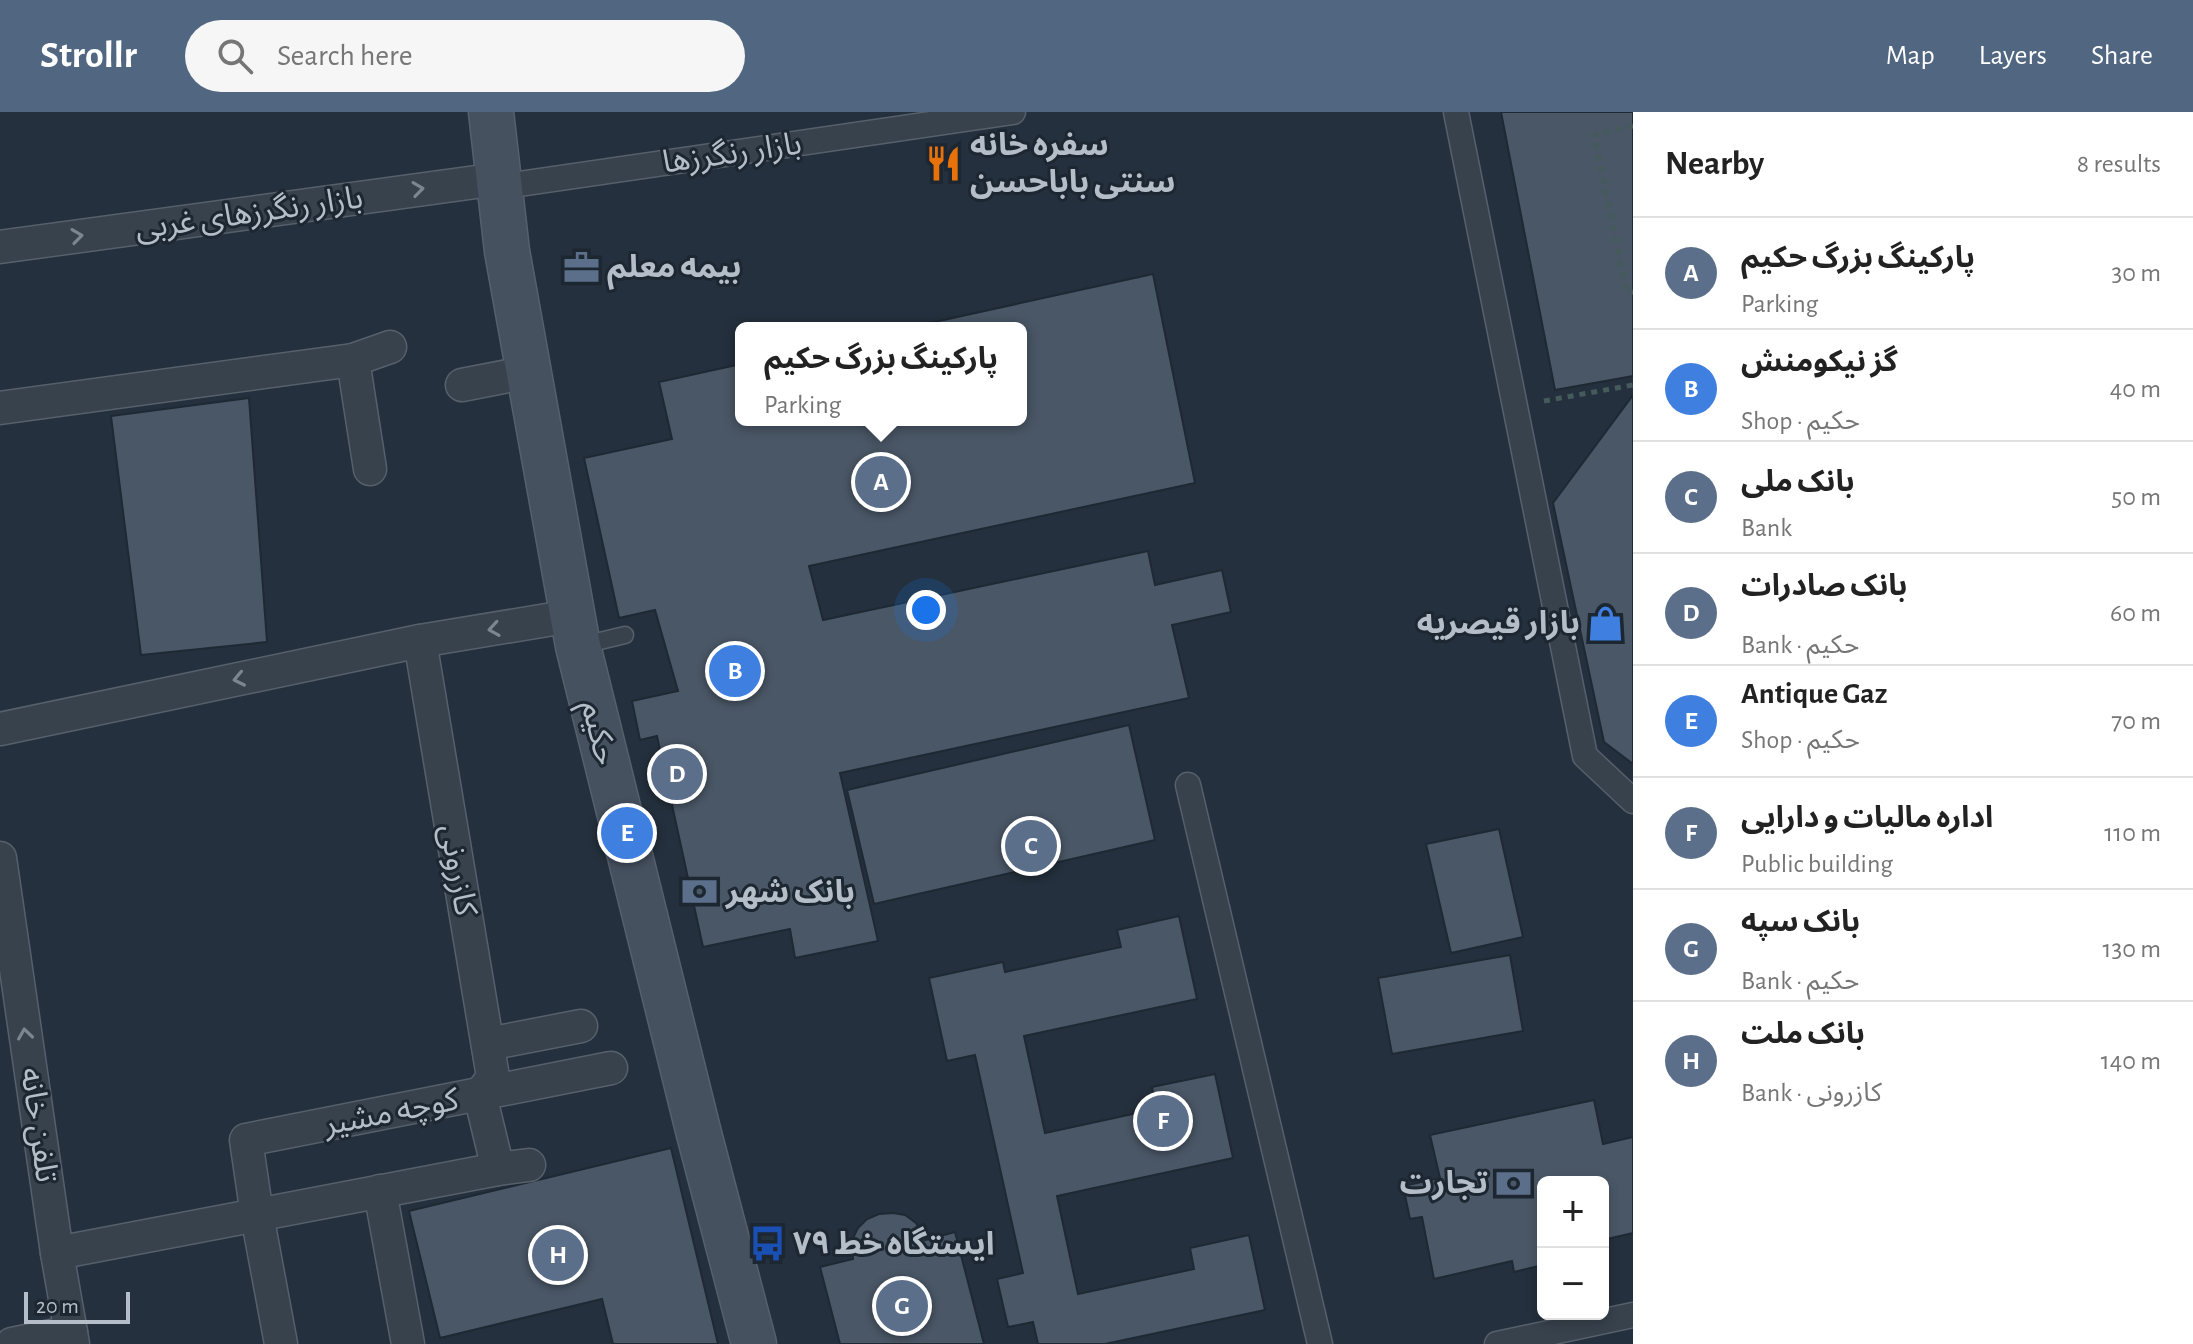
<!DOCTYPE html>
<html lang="en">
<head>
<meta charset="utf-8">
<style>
	body { margin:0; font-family:"Alegreya Sans","Noto Sans Arabic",sans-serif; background:#f6f6f6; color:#222 }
	.controls { position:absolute; right:24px; bottom:24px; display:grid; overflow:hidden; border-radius:12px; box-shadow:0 4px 12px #0003 }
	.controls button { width:72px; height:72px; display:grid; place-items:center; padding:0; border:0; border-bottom:2px solid #e0e0e0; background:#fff; color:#222; font:40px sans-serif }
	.scale { position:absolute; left:24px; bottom:20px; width:106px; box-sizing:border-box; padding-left:8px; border:4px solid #b4bdc8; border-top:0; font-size:22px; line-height:28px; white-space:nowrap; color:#b4bdc8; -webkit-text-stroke:6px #1d2732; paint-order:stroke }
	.you { position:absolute; left:926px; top:498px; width:28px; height:28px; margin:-20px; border:6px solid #fff; border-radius:50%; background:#1a73e8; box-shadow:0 0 0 12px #1a73e833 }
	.badge { display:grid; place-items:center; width:52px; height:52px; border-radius:50%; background:#516681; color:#fff; font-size:26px; font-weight:700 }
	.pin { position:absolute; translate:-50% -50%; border:4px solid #fff; box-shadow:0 2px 8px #0006 }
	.popup { position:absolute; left:735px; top:210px; width:292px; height:104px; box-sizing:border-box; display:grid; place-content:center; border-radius:12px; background:#fff; filter:drop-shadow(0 2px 6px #0005); font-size:26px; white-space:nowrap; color:#767676 }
	.popup b { font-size:30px; color:#222 }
	.popup::after { content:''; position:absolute; left:50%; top:100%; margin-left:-16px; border:16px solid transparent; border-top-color:#fff }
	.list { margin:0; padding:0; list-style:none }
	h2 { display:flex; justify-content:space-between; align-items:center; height:104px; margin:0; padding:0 32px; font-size:34px }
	h2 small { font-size:26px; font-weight:400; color:#767676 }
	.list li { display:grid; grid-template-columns:52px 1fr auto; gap:24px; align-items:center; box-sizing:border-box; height:112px; padding:0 32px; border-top:2px solid #e0e0e0 }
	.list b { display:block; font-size:30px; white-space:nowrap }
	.list p { margin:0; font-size:26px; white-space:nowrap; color:#767676 }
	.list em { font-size:26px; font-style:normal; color:#767676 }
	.icon { flex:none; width:44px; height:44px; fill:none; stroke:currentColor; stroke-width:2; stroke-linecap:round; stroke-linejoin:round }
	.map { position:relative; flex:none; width:1633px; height:1232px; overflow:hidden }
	header { display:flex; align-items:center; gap:48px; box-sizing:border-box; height:112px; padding:0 40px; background:#516681; color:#fff }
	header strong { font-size:38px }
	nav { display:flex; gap:44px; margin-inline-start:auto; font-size:28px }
	.search { width:560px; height:72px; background:#f6f6f6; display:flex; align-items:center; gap:20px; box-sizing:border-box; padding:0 28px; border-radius:44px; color:#767676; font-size:30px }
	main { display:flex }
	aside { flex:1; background:#fff }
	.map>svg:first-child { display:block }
	.building { fill:#4a5766; stroke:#1f2934; stroke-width:2 }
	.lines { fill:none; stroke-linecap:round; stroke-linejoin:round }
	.service-casing { stroke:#56606b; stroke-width:19 }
	.pedestrian-casing { stroke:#56606b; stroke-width:27 }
	.minor-casing { stroke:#56606b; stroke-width:35 }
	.secondary-casing { stroke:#56606b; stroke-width:47 }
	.path { stroke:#445a5b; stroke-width:5; stroke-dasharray:6 6; stroke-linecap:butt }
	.service { stroke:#38424d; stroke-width:16 }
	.pedestrian { stroke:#38424d; stroke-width:24 }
	.minor { stroke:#38424d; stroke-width:32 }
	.secondary { stroke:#465160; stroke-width:44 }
	.oneway { stroke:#7c8691 }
	.labels { text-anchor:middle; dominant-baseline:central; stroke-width:6; stroke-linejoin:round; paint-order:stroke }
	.poi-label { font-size:32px; font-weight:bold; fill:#b4bdc8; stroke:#1d2732; text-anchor:start }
	.street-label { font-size:32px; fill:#b4bdc8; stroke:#1d2732 }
</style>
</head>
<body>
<header>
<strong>Strollr</strong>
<div class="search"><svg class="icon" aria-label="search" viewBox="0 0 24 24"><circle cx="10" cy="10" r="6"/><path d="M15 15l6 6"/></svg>Search here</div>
<nav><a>Map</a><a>Layers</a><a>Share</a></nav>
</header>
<main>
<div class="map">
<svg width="1633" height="1232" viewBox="0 0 1633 1232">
	<rect width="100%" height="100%" fill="#24303d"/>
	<g class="building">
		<path d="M1501,0H1633V264L1555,278Z"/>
		<path d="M1153,162L1195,371L809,454L823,508L1148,439L1155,473L1222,458L1231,500L1172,513L1189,586L840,661L878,829L795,846L790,817L703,835L657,624L640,628L632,589L678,579L655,498L619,506L584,346L672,327L659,270L741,252V308H1021V216H907Z"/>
		<path d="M1633,283V652L1604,630L1553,391Z"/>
		<path d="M249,286L267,530L141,543L111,304Z"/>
		<path d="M1129,613L1155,728L874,792L847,678Z"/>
		<path d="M1499,717L1523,825L1451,841L1426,732Z"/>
		<path d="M1179,804L1197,887L1024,924L1045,1021L1156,997L1152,975L1215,962L1233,1046L1057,1084L1078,1182L1194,1157L1190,1136L1249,1123L1265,1198L1105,1232H1038L1033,1210L1008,1215L997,1167L1023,1161L975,943L947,949L929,866L1003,850L1005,860L1121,835L1117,818Z"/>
		<path d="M1510,843L1523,919L1392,942L1378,866Z"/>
		<path d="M1594,988L1603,1032L1633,1025V1121L1603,1128V1070H1543V1153L1514,1160L1512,1149L1434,1167L1422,1105L1410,1107L1403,1074L1440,1066L1430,1023Z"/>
		<path d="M671,1036L718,1232H613L602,1187L440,1226L409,1099Z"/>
		<path d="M893,1101L905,1103L916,1111L925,1128L955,1120L984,1232H840L820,1155L853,1147L852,1128L858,1116L867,1107L879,1102Z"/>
	</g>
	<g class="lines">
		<defs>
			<path id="service" d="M579,534L625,523"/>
			<g id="pedestrian">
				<path d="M1456,0L1585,644L1633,689"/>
				<path d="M499,75L1013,0"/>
				<path d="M1188,673L1320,1232"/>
				<path d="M1497,1232L1633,1203"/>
			</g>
			<g id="minor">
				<path d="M0,135L498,67"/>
				<path d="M353,248L370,357"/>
				<path d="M462,273L529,260"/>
				<path d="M0,296L353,248L390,235"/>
				<path d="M420,529L493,965L480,983L498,1057"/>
				<path d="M0,617L420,529L571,504"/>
				<path d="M0,746L57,1141L73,1232"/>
				<path d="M488,932L581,914"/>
				<path d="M380,1079L408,1232"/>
				<path d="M57,1141L498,1057L529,1053"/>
				<path d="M12,1232L71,1220"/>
				<path d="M281,1232L257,1103L246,1028L611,956"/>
			</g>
			<path id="secondary" d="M491,0L507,139L578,534L698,1018L754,1232"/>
		</defs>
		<use href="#service" class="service-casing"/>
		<use href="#pedestrian" class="pedestrian-casing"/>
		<use href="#minor" class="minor-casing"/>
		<use href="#secondary" class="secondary-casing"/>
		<g class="path">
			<path d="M1633,14L1594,23L1627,181L1633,180"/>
			<path d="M1544,289L1633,273"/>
		</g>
		<use href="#service" class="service"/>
		<use href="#pedestrian" class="pedestrian"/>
		<use href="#minor" class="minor"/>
		<use href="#secondary" class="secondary"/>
	</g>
	<defs><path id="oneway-chevron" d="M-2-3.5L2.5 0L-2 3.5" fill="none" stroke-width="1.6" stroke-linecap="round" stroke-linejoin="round" transform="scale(2)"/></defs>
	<g class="oneway">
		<use href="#oneway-chevron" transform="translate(418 77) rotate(-8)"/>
		<use href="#oneway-chevron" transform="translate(77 124) rotate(-8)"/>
		<use href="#oneway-chevron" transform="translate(494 517) rotate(171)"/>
		<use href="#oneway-chevron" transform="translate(239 567) rotate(168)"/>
		<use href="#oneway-chevron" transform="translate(25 922) rotate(-98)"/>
	</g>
	<defs>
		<symbol id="restaurant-bare" viewBox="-9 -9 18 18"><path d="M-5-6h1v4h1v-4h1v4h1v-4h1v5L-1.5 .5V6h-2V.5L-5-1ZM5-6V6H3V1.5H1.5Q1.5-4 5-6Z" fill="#e8710a" stroke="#1d2732" stroke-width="2.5" paint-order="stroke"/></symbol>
		<symbol id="office-bare" viewBox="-9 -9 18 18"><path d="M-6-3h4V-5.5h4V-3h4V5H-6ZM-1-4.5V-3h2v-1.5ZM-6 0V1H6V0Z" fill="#5c6f8a" stroke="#1d2732" stroke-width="2.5" paint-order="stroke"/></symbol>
		<symbol id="shop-bare" viewBox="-9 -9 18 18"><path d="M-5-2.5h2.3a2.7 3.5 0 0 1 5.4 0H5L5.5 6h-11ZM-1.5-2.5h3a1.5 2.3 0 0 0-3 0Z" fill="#3f7fe0" stroke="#1d2732" stroke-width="2.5" paint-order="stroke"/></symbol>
		<symbol id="bank-bare" viewBox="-9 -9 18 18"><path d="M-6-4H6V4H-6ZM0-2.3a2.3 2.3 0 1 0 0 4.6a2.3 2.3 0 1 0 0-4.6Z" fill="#5c6f8a" stroke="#1d2732" stroke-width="2.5" paint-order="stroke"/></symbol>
		<symbol id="bus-bare" viewBox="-9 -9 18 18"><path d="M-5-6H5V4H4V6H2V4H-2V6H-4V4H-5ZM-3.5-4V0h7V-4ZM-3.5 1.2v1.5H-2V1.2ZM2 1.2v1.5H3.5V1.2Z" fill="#1a4fb4" stroke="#1d2732" stroke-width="2.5" paint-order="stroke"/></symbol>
	</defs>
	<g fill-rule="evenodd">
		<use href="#restaurant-bare" x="918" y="26" width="51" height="51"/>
		<use href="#office-bare" x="556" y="130" width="51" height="51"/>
		<use href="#shop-bare" x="1580" y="486" width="51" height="51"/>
		<use href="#bank-bare" x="674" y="754" width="51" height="51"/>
		<use href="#bank-bare" x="1488" y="1046" width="51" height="51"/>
		<use href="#bus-bare" x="742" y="1106" width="51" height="51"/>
	</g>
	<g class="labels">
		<g class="poi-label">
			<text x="970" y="33">سفره خانه<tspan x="970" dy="37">سنتی باباحسن</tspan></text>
			<text x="607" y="155">بیمه معلم</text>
			<text x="1580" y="511" text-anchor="end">بازار قیصریه</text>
			<text x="726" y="780">بانک شهر</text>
			<text x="1488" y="1071" text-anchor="end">تجارت</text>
			<text x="793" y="1132">ایستگاه خط ۷۹</text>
		</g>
		<g class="street-label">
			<text transform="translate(732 41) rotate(-8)">بازار رنگرزها</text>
			<text transform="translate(249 101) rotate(-8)">بازار رنگرزهای غربی</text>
			<text transform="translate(599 621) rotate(76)">حکیم</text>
			<text transform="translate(458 758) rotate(80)">کازرونی</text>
			<text transform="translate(391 1000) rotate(-11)">كوچه مشير</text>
			<text transform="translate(39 1013) rotate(82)">تلفن خانه</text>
		</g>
	</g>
</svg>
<div class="controls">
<button>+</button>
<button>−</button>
</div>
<div class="scale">20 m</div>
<div class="you"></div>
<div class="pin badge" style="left:881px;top:370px;background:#5c6f8a">A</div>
<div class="popup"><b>پارکینگ بزرگ حکیم</b>Parking</div>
<div class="pin badge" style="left:735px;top:559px;background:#3f7fe0">B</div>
<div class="pin badge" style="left:1031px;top:734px;background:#5c6f8a">C</div>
<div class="pin badge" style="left:677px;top:662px;background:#5c6f8a">D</div>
<div class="pin badge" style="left:627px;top:721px;background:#3f7fe0">E</div>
<div class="pin badge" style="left:1163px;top:1009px;background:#5c6f8a">F</div>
<div class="pin badge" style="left:902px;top:1194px;background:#5c6f8a">G</div>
<div class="pin badge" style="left:558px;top:1143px;background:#5c6f8a">H</div>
</div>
<aside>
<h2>Nearby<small>8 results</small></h2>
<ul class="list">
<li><span class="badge" style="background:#5c6f8a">A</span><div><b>پارکینگ بزرگ حکیم</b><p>Parking</p></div><em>30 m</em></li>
<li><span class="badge" style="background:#3f7fe0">B</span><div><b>گز نیکومنش</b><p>Shop · حکیم</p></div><em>40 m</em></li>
<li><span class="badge" style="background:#5c6f8a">C</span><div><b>بانک ملی</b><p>Bank</p></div><em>50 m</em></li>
<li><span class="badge" style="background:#5c6f8a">D</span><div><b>بانک صادرات</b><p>Bank · حکیم</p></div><em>60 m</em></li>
<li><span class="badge" style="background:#3f7fe0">E</span><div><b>Antique Gaz</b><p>Shop · حکیم</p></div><em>70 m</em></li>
<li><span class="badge" style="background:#5c6f8a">F</span><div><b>اداره مالیات و دارایی</b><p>Public building</p></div><em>110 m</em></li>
<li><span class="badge" style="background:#5c6f8a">G</span><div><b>بانک سپه</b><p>Bank · حکیم</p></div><em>130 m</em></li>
<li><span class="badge" style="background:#5c6f8a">H</span><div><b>بانک ملت</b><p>Bank · کازرونی</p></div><em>140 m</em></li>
</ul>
</aside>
</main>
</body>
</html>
